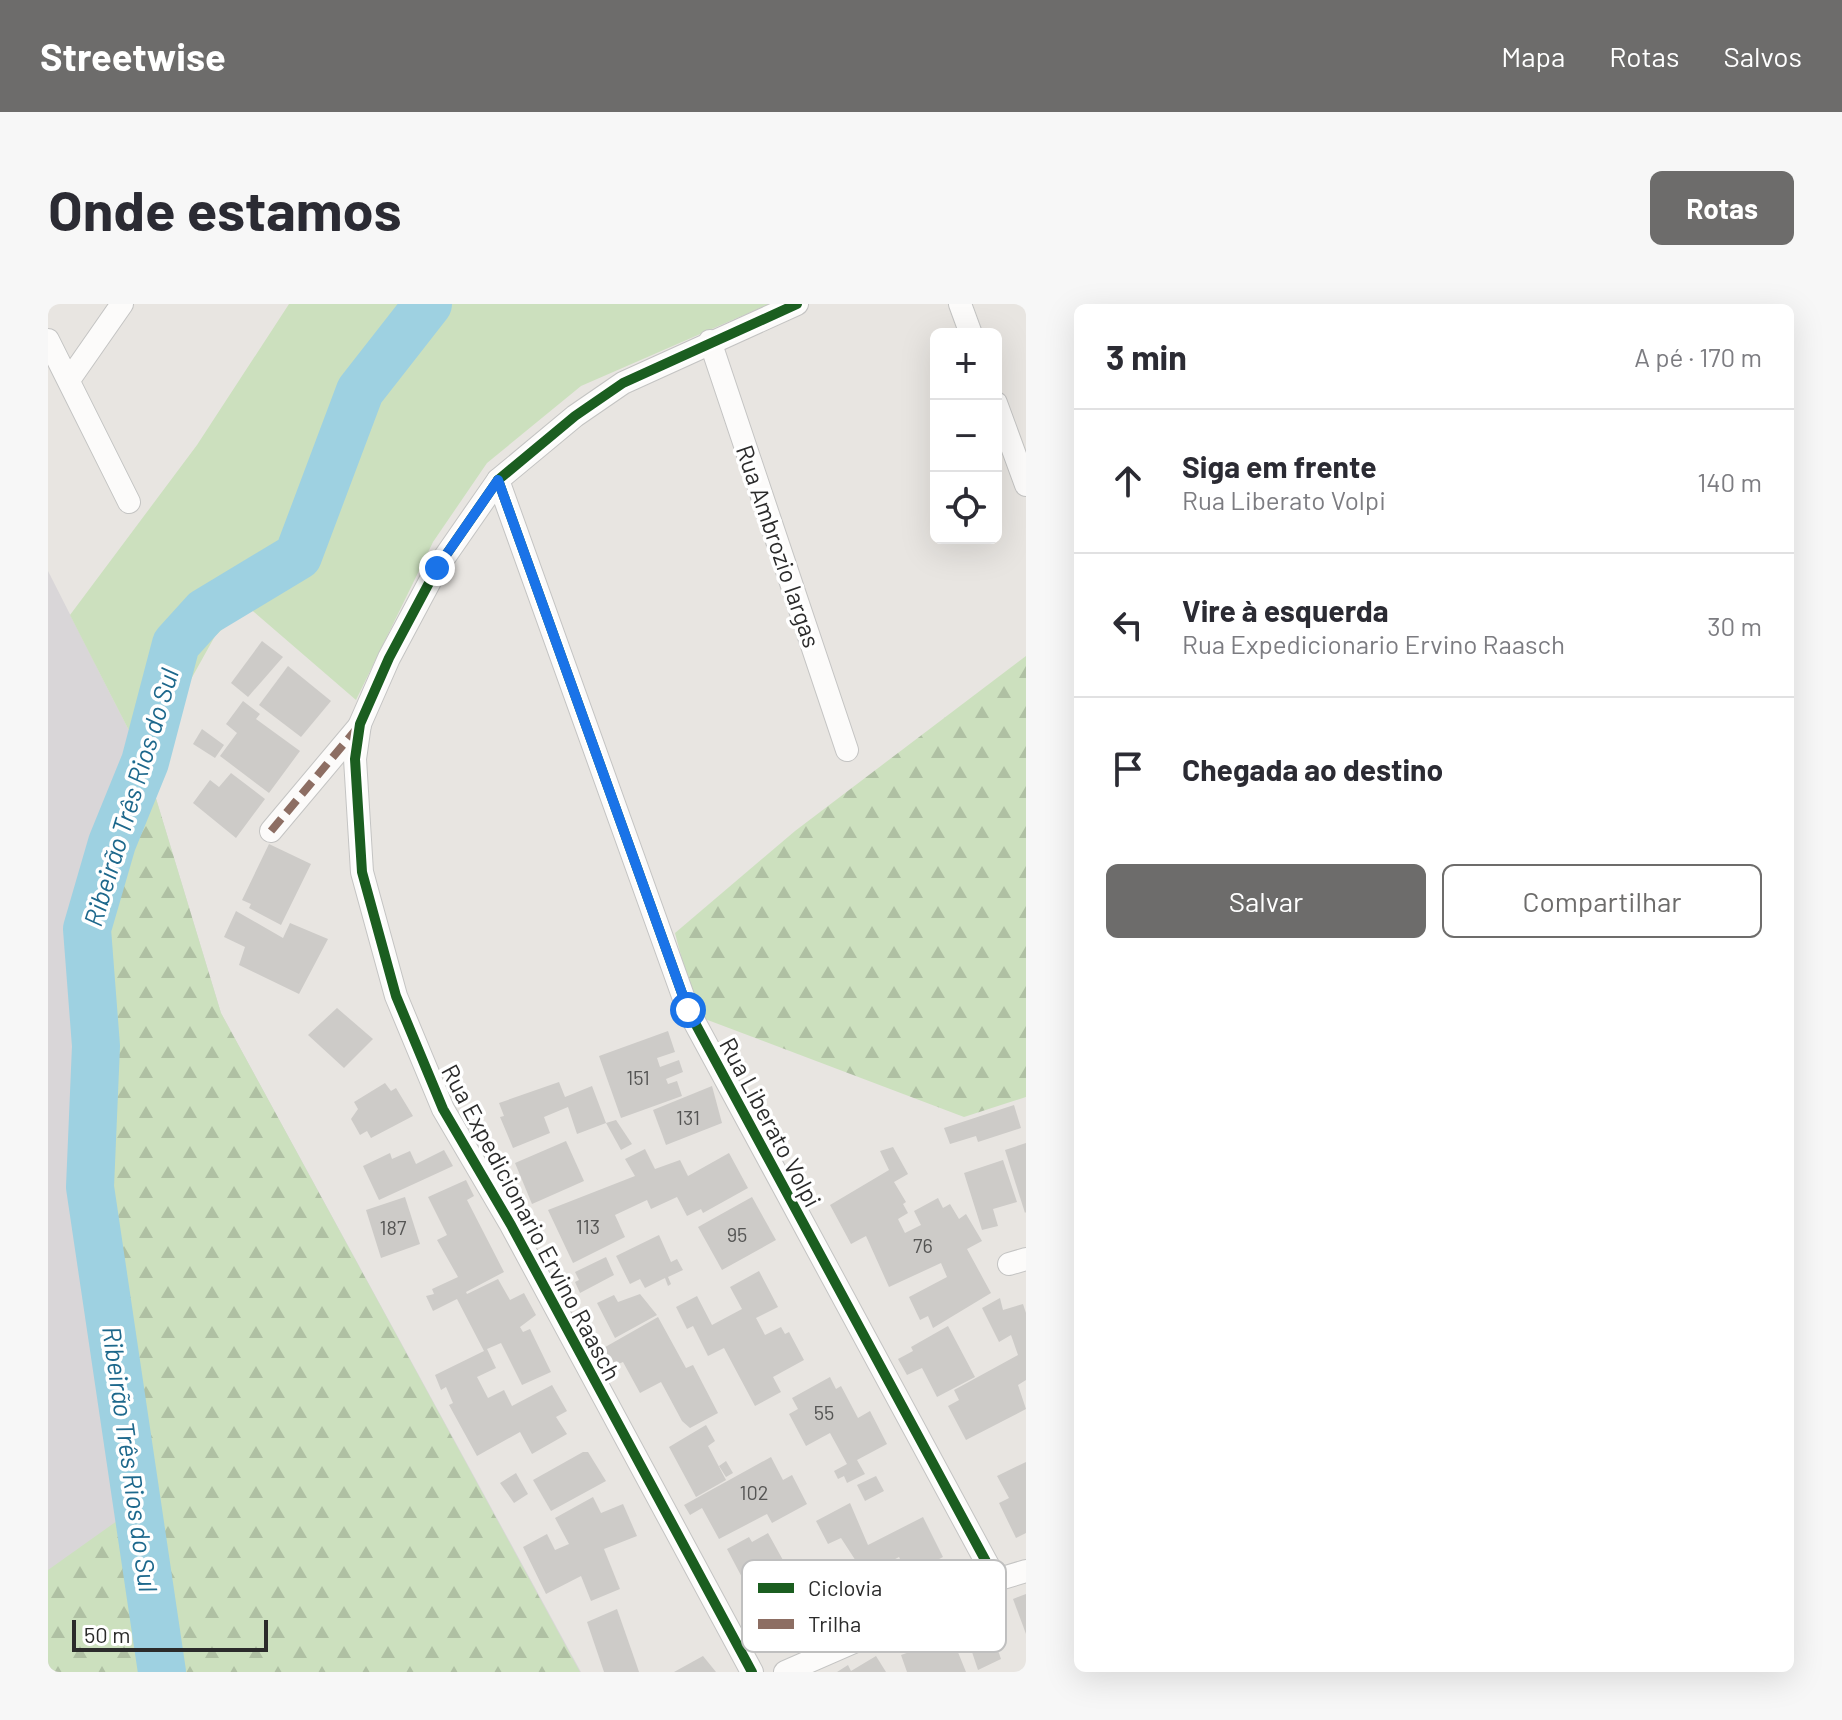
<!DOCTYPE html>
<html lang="pt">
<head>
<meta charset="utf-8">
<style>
	body { margin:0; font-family:Barlow,sans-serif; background:#f7f7f7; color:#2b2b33 }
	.controls { position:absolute; right:24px; top:24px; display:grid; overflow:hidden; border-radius:12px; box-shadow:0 8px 32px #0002 }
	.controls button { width:72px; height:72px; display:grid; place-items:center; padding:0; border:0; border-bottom:2px solid #e1e1e2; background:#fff; color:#2b2b33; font:40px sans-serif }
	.scale { position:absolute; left:24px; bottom:20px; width:196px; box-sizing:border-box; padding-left:8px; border:4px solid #2b2b2b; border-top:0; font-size:22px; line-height:28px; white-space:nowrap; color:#2b2b2b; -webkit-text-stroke:6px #fff; paint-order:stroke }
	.stop { position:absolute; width:24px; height:24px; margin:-18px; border:6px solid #1a73e8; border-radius:50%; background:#fff }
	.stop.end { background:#1a73e8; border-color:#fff; box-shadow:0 2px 8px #0008 }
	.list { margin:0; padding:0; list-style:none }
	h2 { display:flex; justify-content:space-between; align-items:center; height:104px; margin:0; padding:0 32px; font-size:34px }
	h2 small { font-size:26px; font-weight:400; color:#7c7c81 }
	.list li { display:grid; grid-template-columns:52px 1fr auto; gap:24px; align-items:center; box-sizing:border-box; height:144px; padding:0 32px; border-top:2px solid #e1e1e2 }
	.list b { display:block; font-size:30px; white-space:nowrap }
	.list p { margin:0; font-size:26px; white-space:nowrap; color:#7c7c81 }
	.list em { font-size:26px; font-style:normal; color:#7c7c81 }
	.actions { display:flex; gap:16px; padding:24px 32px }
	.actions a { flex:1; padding:18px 0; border:2px solid #6d6c6b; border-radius:12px; text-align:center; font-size:28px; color:#6d6c6b }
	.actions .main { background:#6d6c6b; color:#fff }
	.icon { flex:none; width:44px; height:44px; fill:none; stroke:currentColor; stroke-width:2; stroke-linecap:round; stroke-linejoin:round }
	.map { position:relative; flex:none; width:978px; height:1368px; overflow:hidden; border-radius:12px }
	header { display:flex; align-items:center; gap:48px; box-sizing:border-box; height:112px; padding:0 40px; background:#6d6c6b; color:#fff }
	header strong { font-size:38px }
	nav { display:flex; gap:44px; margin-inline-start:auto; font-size:28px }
	.intro { display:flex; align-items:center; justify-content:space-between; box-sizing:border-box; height:192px; padding:0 48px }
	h1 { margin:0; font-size:56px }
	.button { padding:20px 36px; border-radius:12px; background:#6d6c6b; color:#fff; font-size:28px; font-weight:700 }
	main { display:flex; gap:48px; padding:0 48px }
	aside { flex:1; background:#fff; border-radius:12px; box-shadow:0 8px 32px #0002 }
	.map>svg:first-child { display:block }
	.industrial { fill:#d9d6d8 }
	.grass { fill:#cce0be }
	.forest { fill:url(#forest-firs) }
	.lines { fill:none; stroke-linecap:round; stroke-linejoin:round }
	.river { stroke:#9ed1e1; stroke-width:48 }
	.building { fill:#cdcbc8 }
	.street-casing { stroke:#c4c4c3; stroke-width:24 }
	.street { stroke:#fcfbfa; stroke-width:22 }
	.quiet { stroke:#8d6e63; stroke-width:8; stroke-dasharray:16 8; stroke-linecap:butt }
	.cycleway-casing { stroke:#fff; stroke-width:15 }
	.cycleway { stroke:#1b5e20; stroke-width:10 }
	.route { stroke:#1a73e8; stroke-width:10 }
	.labels { text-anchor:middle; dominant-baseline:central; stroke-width:7; stroke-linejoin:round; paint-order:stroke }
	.number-label { font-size:20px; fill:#555554 }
	.street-label { font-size:24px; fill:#2b2b2b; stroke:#fff }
	.water-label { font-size:26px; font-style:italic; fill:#1d688c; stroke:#fff }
	.key { fill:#fff; stroke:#bfbfbf; stroke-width:2 }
	.key-label { font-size:22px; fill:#2b2b2b }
</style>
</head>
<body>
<header>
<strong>Streetwise</strong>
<nav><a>Mapa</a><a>Rotas</a><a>Salvos</a></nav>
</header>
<div class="intro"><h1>Onde estamos</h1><a class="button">Rotas</a></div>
<main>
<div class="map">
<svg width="978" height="1368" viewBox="0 0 978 1368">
	<defs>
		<pattern id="forest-firs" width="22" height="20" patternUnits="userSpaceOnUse" patternTransform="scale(2)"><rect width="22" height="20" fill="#cce0be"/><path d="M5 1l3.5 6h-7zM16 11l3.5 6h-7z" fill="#afc0a3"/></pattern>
	</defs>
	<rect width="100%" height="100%" fill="#e8e5e1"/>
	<path class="industrial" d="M0,267L97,458L173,709L533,1368H0Z"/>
	<path class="grass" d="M241,0H721L533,82L439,159L385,238L308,396L199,302L167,332L97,458L22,311L149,141Z"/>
	<g class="forest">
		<path d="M978,352V793L916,813L649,712L627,629L747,527Z"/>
		<path d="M97,458L173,709L532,1368H0V1266L90,1202L42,883L48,742L39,625L64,539Z"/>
	</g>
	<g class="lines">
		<path class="river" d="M114,1368L42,883L48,742L39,625L64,539L97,458L128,340L157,308L250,252L312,87L380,0"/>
	</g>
	<g class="building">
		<path d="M214,337L235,353L200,393L183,379Z"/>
		<path d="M240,362L283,397L253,433L211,401Z"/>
		<path d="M195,397L212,410L208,415L252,447L221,489L172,452L189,429L178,420Z"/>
		<path d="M154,425L176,441L167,454L145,440Z"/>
		<path d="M183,469L217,495L188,534L145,499L162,476L171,483Z"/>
		<path d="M221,540L263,560L233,621L201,604L203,600L194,596Z"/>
		<path d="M188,607L235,634L242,619L280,635L251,690L191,661L197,643L176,633Z"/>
		<path d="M289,704L325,735L296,764L260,731Z"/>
		<path d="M620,727L627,748L609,754L612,763L631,756L635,768L618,775L620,780L629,777L634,792L573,814L551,752Z"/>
		<path d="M511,778L517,793L544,782L558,819L529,830L520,803L496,813L502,829L465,844L452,813L456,812L451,799Z"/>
		<path d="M337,779L343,787L348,784L365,812L323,834L319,827L312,831L303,815L310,805L306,798Z"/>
		<path d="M664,782L674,819L618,841L605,806Z"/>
		<path d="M966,801L973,824L930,838L928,832L902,840L896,824Z"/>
		<path d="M568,816L584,840L573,846L558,819Z"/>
		<path d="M518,837L536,877L484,900L467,859Z"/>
		<path d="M978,839V908L977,909L957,846Z"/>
		<path d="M845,843L860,870L846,878L858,898L855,900L860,909L850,915L857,929L873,921L866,907L890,894L895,904L902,900L911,915L918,910L934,937L919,945L943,989L885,1024L880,1012L872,1016L861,993L899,973L893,959L841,983L818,932L803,940L782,901L841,866L832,847Z"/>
		<path d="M597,845L607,865L632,856L640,872L681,849L700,884L655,909L653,905L639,912L629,893L603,905L599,896L567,911L577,933L525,959L500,906L587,872L577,855Z"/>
		<path d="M396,846L405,862L331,896L315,862L342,849L344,855L362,847L368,860Z"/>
		<path d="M955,856L969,898L945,905L950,922L934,926L916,869Z"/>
		<path d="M418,876L426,892L419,896L456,968L418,988L419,990L450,975L462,996L476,989L488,1011L472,1023L475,1028L482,1025L503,1068L474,1081L453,1039L439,1045L448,1064L429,1073L440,1094L456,1086L464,1102L504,1081L519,1107L508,1113L519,1130L484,1150L472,1128L429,1152L401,1101L405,1099L398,1083L393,1086L387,1071L436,1047L409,995L385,1007L378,992L386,990L384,985L410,973L389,936L399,931L380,893Z"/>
		<path d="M357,893L372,940L333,954L318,906Z"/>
		<path d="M704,893L728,936L674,966L650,923Z"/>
		<path d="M611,931L623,958L629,955L635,966L620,973L623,980L620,982L617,974L597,984L592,975L582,980L568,952Z"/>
		<path d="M558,953L566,971L532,989L527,978L531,976L527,968Z"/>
		<path d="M711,967L730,1003L708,1014L717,1031L733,1023L737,1030L741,1028L756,1056L725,1073L733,1088L707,1102L676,1044L660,1052L645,1022L639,1025L628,1003L649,992L664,1021L694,1005L682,983Z"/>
		<path d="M592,990L609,1011L567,1034L549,999L566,991L570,998Z"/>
		<path d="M952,994L955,1006L975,1000L978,1009V1076L970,1081L978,1105L918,1136L900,1102L911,1096L906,1086L970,1051L963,1031L951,1038L934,1004Z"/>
		<path d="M610,1013L638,1064L645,1061L670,1109L642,1124L634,1117L613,1078L592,1089L575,1058L561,1064L552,1046Z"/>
		<path d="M900,1022L927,1073L889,1093L874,1064L859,1071L850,1055L865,1047L863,1043Z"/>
		<path d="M782,1073L788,1085L793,1082L810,1114L822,1107L839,1140L809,1156L817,1170L799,1179L796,1172L790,1175L786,1167L799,1160L782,1129L758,1142L741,1110L750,1105L744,1094Z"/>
		<path d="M658,1121L667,1137L660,1142L678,1176L648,1193L621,1143Z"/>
		<path d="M535,1148H540L558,1177L503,1207L485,1176Z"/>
		<path d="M723,1153L735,1176L744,1171L759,1200L724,1219L719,1210L671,1235L654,1204L642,1211L636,1201Z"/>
		<path d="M678,1157L685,1169L678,1173L671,1162Z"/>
		<path d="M978,1158V1229L968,1234L951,1199L961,1194L949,1172Z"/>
		<path d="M468,1169L480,1190L466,1199L452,1179Z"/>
		<path d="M828,1172L836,1187L817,1197L809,1181Z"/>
		<path d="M545,1193L553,1209L575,1200L589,1232L556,1245L572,1285L543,1297L533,1272L498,1290L475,1243L499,1230L507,1246L521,1240L507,1214Z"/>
		<path d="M802,1199L820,1241L875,1213L895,1253L860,1271L851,1253L817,1271L793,1234L780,1240L768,1217Z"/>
		<path d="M720,1229L736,1258L697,1279L679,1245L701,1233L704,1238Z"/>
		<path d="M978,1290V1330L965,1295Z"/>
		<path d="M569,1305L589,1362L591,1368H556L539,1318Z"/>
		<path d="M896,1323L899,1332L903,1331L918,1368H859L853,1351L867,1346L863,1335Z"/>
		<path d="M944,1329L953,1355L930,1366L922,1342L932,1339L930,1334Z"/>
		<path d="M655,1352L668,1368H626Z"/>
		<path d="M828,1352L838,1368H789L800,1361L803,1367Z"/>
	</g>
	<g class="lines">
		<defs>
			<g id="street">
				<path d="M912,0L923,30"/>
				<path d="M0,36L81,198"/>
				<path d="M662,37L799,446"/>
				<path d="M21,76L74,0"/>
				<path d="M948,99L978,181"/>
				<path d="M450,176L640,706L948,1276"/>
				<path d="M223,527L312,421"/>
				<path d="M961,960L978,955"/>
				<path d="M704,1368L463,921L395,805L348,692L314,568L307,455L312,420L341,354L389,264L450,176L527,112L575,79L749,0"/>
				<path d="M737,1368L948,1276L978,1267"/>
			</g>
		</defs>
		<use href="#street" class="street-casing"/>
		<use href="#street" class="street"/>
		<path class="quiet" d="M223,527L310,423"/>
		<defs>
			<g id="cycleway">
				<path d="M450,176L640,706L948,1276"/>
				<path d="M704,1368L463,921L395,805L348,692L314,568L307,455L312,420L341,354L389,264L450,176L527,112L575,79L749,0"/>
			</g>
		</defs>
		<use href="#cycleway" class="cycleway-casing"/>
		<use href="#cycleway" class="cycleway"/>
	</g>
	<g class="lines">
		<path class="route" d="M389,264L450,176L640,706"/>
	</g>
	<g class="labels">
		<g class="number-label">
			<text x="590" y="773">151</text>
			<text x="640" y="813">131</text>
			<text x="540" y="922">113</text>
			<text x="345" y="923">187</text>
			<text x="689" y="930">95</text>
			<text x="875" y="941">76</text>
			<text x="776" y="1108">55</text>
			<text x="706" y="1188">102</text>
		</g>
		<g class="street-label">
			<text transform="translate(731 242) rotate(71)">Rua Ambrozio Iargas</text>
			<text transform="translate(723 818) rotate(62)">Rua Liberato Volpi</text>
			<text transform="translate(484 918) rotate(62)">Rua Expedicionario Ervino Raasch</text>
		</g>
		<g class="water-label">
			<text transform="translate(82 493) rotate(-73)">Ribeirão Três Rios do Sul</text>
			<text transform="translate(83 1155) rotate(82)">Ribeirão Três Rios do Sul</text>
		</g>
	</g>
	<rect x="694" y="1256" width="264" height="92" rx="12" class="key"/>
	<rect x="710" y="1279" width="36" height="10" fill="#1b5e20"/>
	<rect x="710" y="1315" width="36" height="10" fill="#8d6e63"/>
	<g class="key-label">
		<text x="760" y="1292">Ciclovia</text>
		<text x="760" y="1328">Trilha</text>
	</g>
</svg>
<div class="controls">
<button>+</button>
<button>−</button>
<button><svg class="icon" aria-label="locate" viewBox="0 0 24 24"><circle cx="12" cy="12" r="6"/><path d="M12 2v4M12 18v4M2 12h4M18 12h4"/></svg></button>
</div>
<div class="scale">50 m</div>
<div class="stop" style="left:640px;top:706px"></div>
<div class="stop end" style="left:389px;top:264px"></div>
</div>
<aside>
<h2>3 min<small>A pé · 170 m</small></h2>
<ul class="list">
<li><svg class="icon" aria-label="ahead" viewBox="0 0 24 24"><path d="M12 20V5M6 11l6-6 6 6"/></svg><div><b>Siga em frente</b><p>Rua Liberato Volpi</p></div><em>140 m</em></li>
<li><svg class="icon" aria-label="left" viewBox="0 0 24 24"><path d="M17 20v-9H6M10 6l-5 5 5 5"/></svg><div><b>Vire à esquerda</b><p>Rua Expedicionario Ervino Raasch</p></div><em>30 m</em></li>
<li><svg class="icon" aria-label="arrive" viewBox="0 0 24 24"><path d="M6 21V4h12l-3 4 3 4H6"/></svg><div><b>Chegada ao destino</b></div></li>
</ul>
<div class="actions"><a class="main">Salvar</a><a>Compartilhar</a></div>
</aside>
</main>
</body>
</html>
